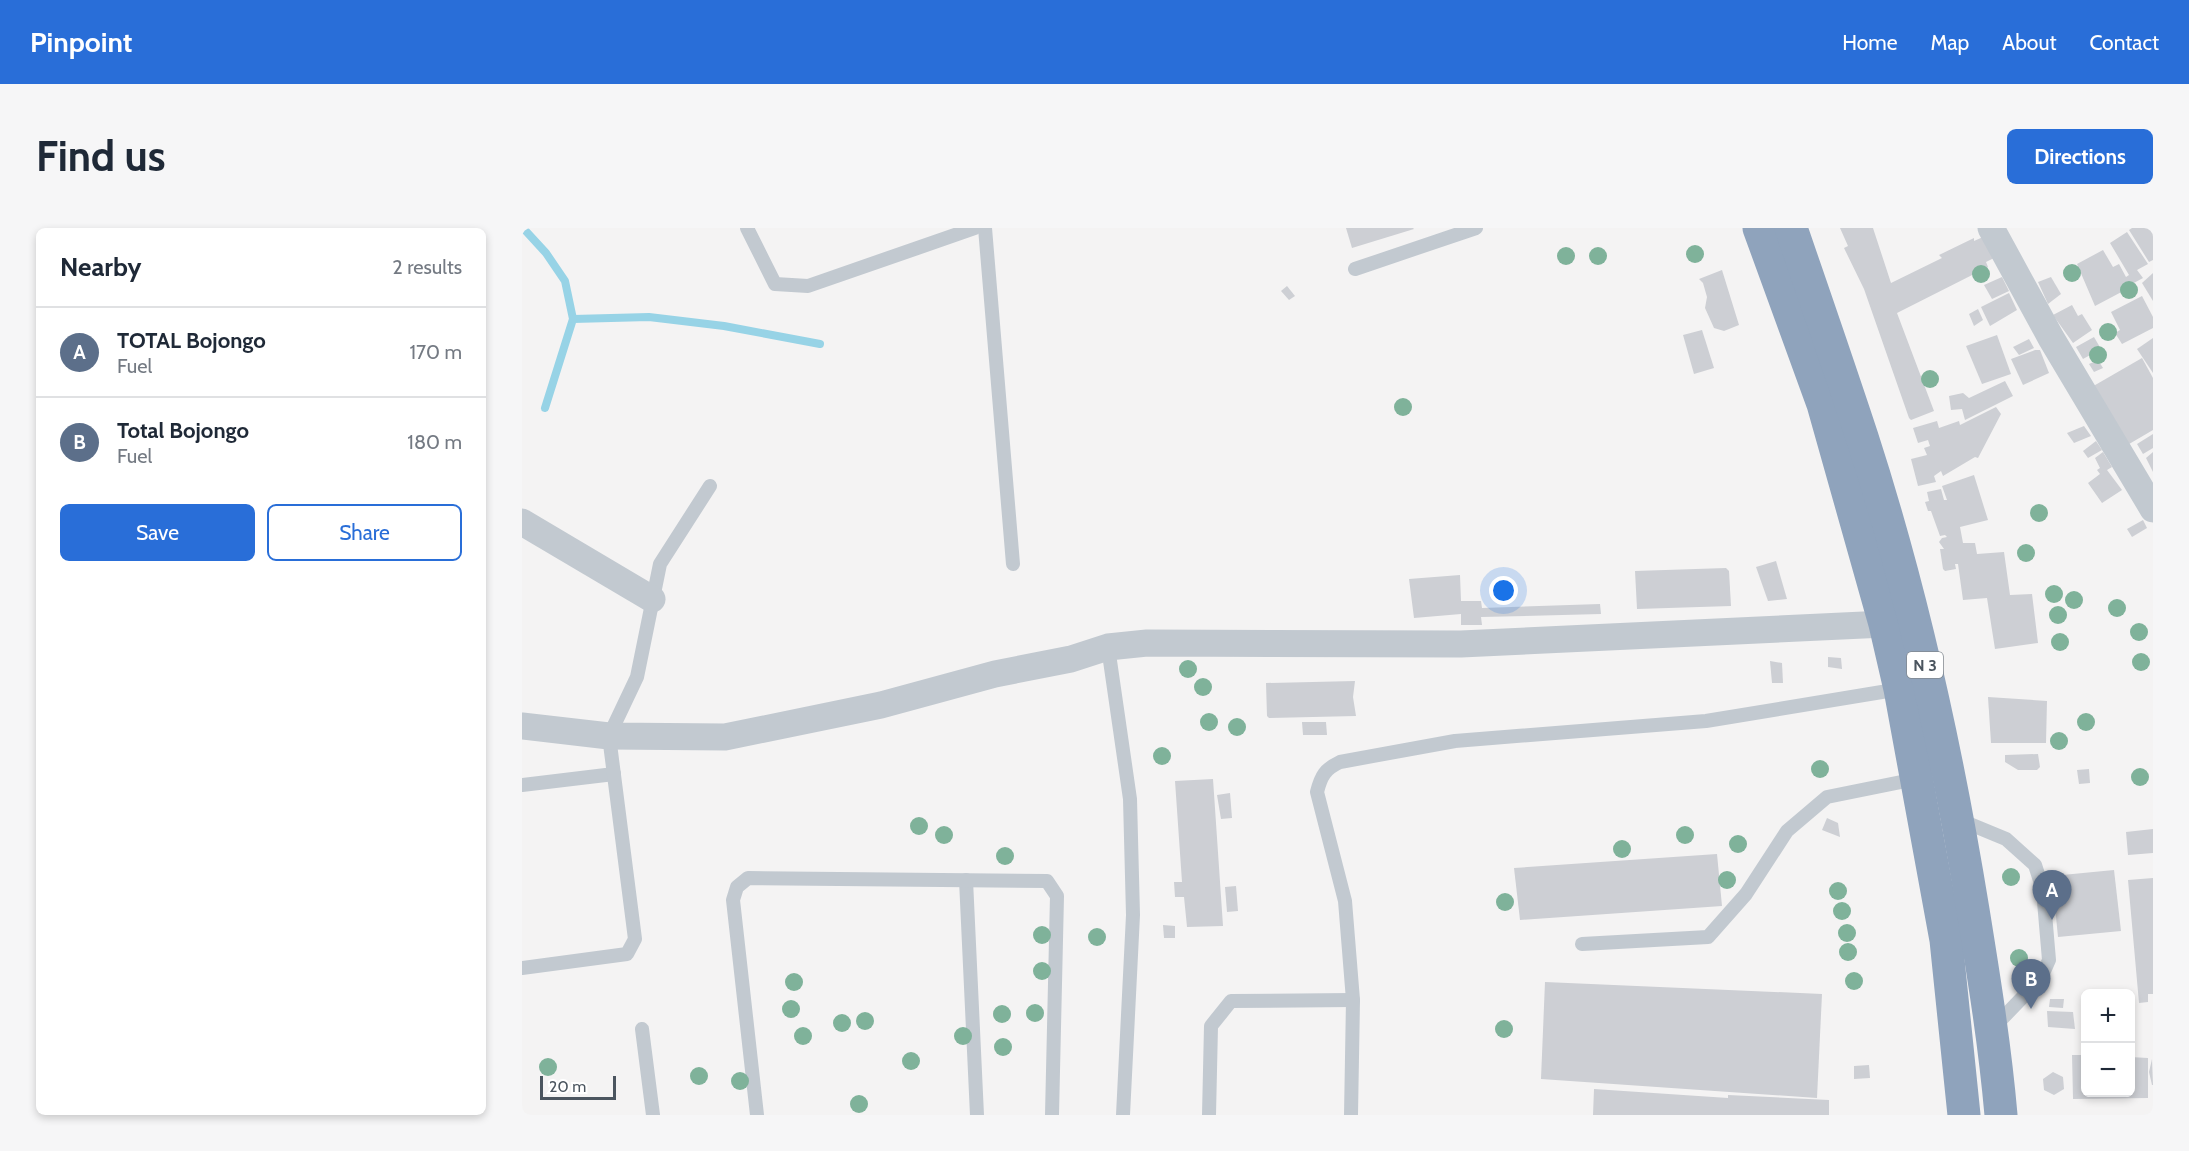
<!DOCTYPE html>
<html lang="en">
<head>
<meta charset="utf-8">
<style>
	body { margin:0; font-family:Cabin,sans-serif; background:#f6f6f7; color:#1f2937 }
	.controls { position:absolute; right:18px; bottom:18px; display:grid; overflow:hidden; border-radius:9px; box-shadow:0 3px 9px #0003 }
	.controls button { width:54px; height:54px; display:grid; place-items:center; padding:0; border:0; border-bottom:2px solid #e0e1e3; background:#fff; color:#1f2937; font:30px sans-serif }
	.scale { position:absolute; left:18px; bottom:15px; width:76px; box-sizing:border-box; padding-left:6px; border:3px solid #4b555f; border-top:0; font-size:16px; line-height:21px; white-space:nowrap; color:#4b555f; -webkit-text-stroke:4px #fff; paint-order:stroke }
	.you { position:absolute; left:982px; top:363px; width:21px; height:21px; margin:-15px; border:4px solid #fff; border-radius:50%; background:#1a73e8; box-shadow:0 0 0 9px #1a73e833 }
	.badge { display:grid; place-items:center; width:39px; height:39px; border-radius:50%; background:#296ed8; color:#fff; font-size:20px; font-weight:700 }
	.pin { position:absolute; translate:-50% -50px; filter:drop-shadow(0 2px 3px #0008) }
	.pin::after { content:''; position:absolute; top:32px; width:21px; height:18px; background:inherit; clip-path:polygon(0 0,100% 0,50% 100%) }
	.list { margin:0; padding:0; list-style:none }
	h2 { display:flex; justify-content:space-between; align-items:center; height:78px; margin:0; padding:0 24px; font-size:26px }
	h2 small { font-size:20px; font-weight:400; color:#747a83 }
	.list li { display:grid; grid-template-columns:39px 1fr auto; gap:18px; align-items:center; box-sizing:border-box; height:90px; padding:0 24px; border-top:2px solid #e0e1e3 }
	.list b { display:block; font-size:22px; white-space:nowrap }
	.list p { margin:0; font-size:20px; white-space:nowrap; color:#747a83 }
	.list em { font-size:20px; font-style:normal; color:#747a83 }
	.actions { display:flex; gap:12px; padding:18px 24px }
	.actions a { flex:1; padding:14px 0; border:2px solid #296ed8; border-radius:9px; text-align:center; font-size:21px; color:#296ed8 }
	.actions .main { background:#296ed8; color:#fff }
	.map { position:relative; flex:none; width:1631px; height:887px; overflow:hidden; border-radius:9px }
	header { display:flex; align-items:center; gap:36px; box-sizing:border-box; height:84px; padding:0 30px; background:#296ed8; color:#fff }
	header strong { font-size:28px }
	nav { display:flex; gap:33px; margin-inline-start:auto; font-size:21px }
	.intro { display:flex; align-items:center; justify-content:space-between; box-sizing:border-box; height:144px; padding:0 36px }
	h1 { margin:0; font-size:42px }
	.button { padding:15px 27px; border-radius:9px; background:#296ed8; color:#fff; font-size:21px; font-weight:700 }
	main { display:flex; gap:36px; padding:0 36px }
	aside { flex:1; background:#fff; border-radius:9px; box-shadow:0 3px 9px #0003 }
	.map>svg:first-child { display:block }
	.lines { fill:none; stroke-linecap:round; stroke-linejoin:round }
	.stream { stroke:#97d3e6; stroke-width:8 }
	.building { fill:#cdcfd4 }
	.lane { stroke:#c2c9d0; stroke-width:14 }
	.street { stroke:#c2c9d0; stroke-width:27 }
	.highway { stroke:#8fa3bc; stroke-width:33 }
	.tree { fill:#7fb29a }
	.labels { text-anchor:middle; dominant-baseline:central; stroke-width:4.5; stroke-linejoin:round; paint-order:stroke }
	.shield { fill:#fff; stroke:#81888f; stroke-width:1.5 }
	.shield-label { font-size:16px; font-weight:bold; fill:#4b555f }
</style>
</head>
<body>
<header>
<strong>Pinpoint</strong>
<nav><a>Home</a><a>Map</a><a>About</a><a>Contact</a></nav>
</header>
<div class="intro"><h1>Find us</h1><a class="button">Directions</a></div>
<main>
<aside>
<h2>Nearby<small>2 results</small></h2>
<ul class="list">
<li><span class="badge" style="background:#5c6f8a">A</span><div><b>TOTAL Bojongo</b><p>Fuel</p></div><em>170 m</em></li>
<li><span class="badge" style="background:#5c6f8a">B</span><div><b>Total Bojongo</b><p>Fuel</p></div><em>180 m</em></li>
</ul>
<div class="actions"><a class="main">Save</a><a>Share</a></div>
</aside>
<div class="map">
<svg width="1631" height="887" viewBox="0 0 1631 887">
	<rect width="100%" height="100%" fill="#f4f3f3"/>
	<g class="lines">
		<g class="stream">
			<path d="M1,0L24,25L43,53L51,91L23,180"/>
			<path d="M51,91L127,89L202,98L298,116"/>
		</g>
	</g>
	<g class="building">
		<path d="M824,0H891L892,1L830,20Z"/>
		<path d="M1318,0H1351L1369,55L1420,30L1417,27L1452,10V13L1461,9L1472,30L1464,34L1466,39L1375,85L1412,183L1389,192L1387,190L1342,61L1322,20L1326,18Z"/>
		<path d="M1610,0H1631V32L1627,34L1607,2Z"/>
		<path d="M1605,4L1626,36L1615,42L1621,50L1610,56L1609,54L1605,57L1607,60L1573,78L1555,36L1581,22L1591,39L1597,36L1604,49L1607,47L1588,15Z"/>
		<path d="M1200,42L1217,97L1202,103L1192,100L1183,80L1185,69L1181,55L1177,51Z"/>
		<path d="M1631,45V73L1620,55Z"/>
		<path d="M1480,49L1487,63L1470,71L1462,57Z"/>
		<path d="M1529,49L1539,66L1526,76L1516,54Z"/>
		<path d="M765,58L773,68L767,72L759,63Z"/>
		<path d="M1487,65L1495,82L1468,98L1459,79Z"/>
		<path d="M1620,68L1631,89V100L1600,116L1593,105L1598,102L1589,84Z"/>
		<path d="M1550,77L1556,88L1560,86L1570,102L1551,115L1531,87Z"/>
		<path d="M1456,81L1461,92L1452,98L1447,86Z"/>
		<path d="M1180,102L1192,140L1172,146L1161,107Z"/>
		<path d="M1475,107L1489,146L1460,156L1444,118Z"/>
		<path d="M1572,109L1579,121L1561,131L1554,119Z"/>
		<path d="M1631,110V145L1615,121Z"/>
		<path d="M1507,111L1512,120L1497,127L1491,119Z"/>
		<path d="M1513,122H1518L1527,145L1501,157L1489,131Z"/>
		<path d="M1620,130L1631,150V202L1602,219L1568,160Z"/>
		<path d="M1576,132L1581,140L1572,144L1567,136Z"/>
		<path d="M1483,153L1491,168L1443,192L1440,181L1429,182L1427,168L1441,165L1447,170Z"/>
		<path d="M1474,179L1479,186L1456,230L1453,229L1421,248L1419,243L1412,248L1414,254L1396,258L1389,231L1405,227L1402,220L1408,218L1406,212L1396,215L1391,200L1415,193L1417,200L1437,193L1438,197Z"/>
		<path d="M1562,198L1569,208L1552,215L1545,205Z"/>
		<path d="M1631,206V220L1621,226L1615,216Z"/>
		<path d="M1574,213L1580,222L1566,230L1561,223Z"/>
		<path d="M1581,224L1590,239L1585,242L1600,262L1580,275L1566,255L1578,246L1575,242L1578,240L1573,230Z"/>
		<path d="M1631,224V244L1624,230Z"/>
		<path d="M1452,247L1466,292L1438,299L1441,315H1453L1455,326L1482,324L1488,367L1510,366L1516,415L1473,421L1465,370L1441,372L1436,336H1433L1434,341L1423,343L1421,341L1418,321H1422L1417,314L1420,310L1425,309L1423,307L1418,308L1409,283H1406L1403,274L1407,273L1405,264L1419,261L1422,272H1425L1420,258Z"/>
		<path d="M1621,292L1625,300L1610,309L1605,301Z"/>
		<path d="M1254,333L1265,371L1246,373L1234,339Z"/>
		<path d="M1204,340L1207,343L1209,378L1115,381L1113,343Z"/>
		<path d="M938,347L939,373H959L960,380L1078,376L1079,386L959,389L960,397H939V386L892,390L887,351Z"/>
		<path d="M1306,429L1319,430L1320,441L1306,439Z"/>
		<path d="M1248,433L1260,435L1261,455H1250Z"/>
		<path d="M833,453L831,469L834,488L747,490L745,488L744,455Z"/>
		<path d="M1466,469L1525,473L1524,515H1469Z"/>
		<path d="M780,494H804L805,507H781Z"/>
		<path d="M1516,526L1518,539L1515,542H1496L1483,534V527Z"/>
		<path d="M1567,541L1568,555L1557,556L1555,542Z"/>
		<path d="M691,551L701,698L665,699L662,669H653L652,654H660L653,553Z"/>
		<path d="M708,565L710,590L699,591L695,567Z"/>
		<path d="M1305,590L1316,595L1318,609L1300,602Z"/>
		<path d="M1631,601V625L1606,627L1604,604Z"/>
		<path d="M1195,626L1200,678L998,692L992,640Z"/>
		<path d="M1592,642L1599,703L1536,709L1530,648Z"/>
		<path d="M1631,650V766H1626V774L1617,775L1606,652Z"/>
		<path d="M714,658L716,683L705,684L703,659Z"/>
		<path d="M641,697L653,698V710H642Z"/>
		<path d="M1023,754L1300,766L1295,870L1019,851Z"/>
		<path d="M1528,771H1542L1541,780L1527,779Z"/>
		<path d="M1525,783L1551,784L1553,801L1526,799Z"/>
		<path d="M1550,827H1564V864H1608V829L1626,830V870L1551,871Z"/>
		<path d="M1630,831L1631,857H1630L1627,844Z"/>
		<path d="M1347,837L1348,850L1332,851V838Z"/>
		<path d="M1531,844L1541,849L1542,861L1532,867L1522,862L1521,851Z"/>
		<path d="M1072,861L1206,870V867L1307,872V887H1071Z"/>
	</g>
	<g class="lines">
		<g class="lane">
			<path d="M225,0L253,56L286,58L453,0"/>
			<path d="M463,0L491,336"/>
			<path d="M833,41L954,0"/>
			<path d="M586,419L608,571L611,687L601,887"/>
			<path d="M0,557L92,546"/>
			<path d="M1438,592L1484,611L1513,637L1521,662L1527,732L1519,750L1473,798"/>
			<path d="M444,652L455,887"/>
			<path d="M1060,716L1186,709L1224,666L1265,603L1305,569L1394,551"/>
			<path d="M0,740L105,726L113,711L87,508L115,449L138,336L188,258"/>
			<path d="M120,801L131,887"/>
			<path d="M235,887L211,672L215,659L226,650L525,653L535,668L530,887"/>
			<path d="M687,887L689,798L709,773L831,772"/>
			<path d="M829,887L831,772L823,673L795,564C799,548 803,541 818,534L933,513L1184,493L1378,461"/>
		</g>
		<g class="street">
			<path d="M1469,0L1529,110L1631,281"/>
			<path d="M0,294L130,371"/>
			<path d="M0,498L87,508L203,509L359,477L473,446L549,431L586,419L625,415L939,416L1363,396"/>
		</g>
		<g class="highway">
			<path d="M1237,0L1301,176L1363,396L1378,461L1424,712L1442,887"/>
			<path d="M1269,0C1293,70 1317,139 1340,209C1390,363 1425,522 1451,682C1462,750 1473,818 1479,887"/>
		</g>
	</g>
	<g class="tree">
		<circle cx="1173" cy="26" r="9"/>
		<circle cx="1044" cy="28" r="9"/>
		<circle cx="1076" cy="28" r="9"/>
		<circle cx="1550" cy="45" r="9"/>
		<circle cx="1459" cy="46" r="9"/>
		<circle cx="1607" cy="62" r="9"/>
		<circle cx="1586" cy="104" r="9"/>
		<circle cx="1576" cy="127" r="9"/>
		<circle cx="1408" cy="151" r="9"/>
		<circle cx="881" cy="179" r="9"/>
		<circle cx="1517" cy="285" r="9"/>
		<circle cx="1504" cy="325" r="9"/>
		<circle cx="1532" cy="366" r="9"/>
		<circle cx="1552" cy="372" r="9"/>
		<circle cx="1595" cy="380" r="9"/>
		<circle cx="1536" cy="387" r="9"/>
		<circle cx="1617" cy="404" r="9"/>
		<circle cx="1538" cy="414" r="9"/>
		<circle cx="1619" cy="434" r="9"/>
		<circle cx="666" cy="441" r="9"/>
		<circle cx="681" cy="459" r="9"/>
		<circle cx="687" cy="494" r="9"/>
		<circle cx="1564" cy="494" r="9"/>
		<circle cx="715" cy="499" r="9"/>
		<circle cx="1537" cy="513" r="9"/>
		<circle cx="640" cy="528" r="9"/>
		<circle cx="1298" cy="541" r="9"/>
		<circle cx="1618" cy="549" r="9"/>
		<circle cx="397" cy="598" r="9"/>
		<circle cx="422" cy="607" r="9"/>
		<circle cx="1163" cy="607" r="9"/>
		<circle cx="1216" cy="616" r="9"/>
		<circle cx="1100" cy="621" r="9"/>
		<circle cx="483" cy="628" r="9"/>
		<circle cx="1489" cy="649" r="9"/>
		<circle cx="1205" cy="652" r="9"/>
		<circle cx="1316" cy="663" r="9"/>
		<circle cx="983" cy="674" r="9"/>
		<circle cx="1320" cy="683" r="9"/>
		<circle cx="1325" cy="705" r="9"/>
		<circle cx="520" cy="707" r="9"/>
		<circle cx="575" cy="709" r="9"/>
		<circle cx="1326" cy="724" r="9"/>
		<circle cx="1497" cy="730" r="9"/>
		<circle cx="520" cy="743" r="9"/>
		<circle cx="1332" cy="753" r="9"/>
		<circle cx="272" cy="754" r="9"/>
		<circle cx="269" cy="781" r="9"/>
		<circle cx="513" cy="785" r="9"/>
		<circle cx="480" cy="786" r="9"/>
		<circle cx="343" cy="793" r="9"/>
		<circle cx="320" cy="795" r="9"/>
		<circle cx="982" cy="801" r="9"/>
		<circle cx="281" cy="808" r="9"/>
		<circle cx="441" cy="808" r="9"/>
		<circle cx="481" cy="819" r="9"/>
		<circle cx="389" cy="833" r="9"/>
		<circle cx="26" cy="839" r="9"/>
		<circle cx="177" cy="848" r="9"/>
		<circle cx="218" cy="853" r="9"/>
		<circle cx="337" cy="876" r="9"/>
	</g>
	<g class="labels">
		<rect class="shield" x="1385" y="424" width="36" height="26" rx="4.5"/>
		<g class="shield-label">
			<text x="1403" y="437">N 3</text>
		</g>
	</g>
</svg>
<div class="controls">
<button>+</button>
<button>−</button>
</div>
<div class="scale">20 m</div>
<div class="you"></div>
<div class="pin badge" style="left:1530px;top:692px;background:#5c6f8a">A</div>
<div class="pin badge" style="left:1509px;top:781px;background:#5c6f8a">B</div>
</div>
</main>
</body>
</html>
